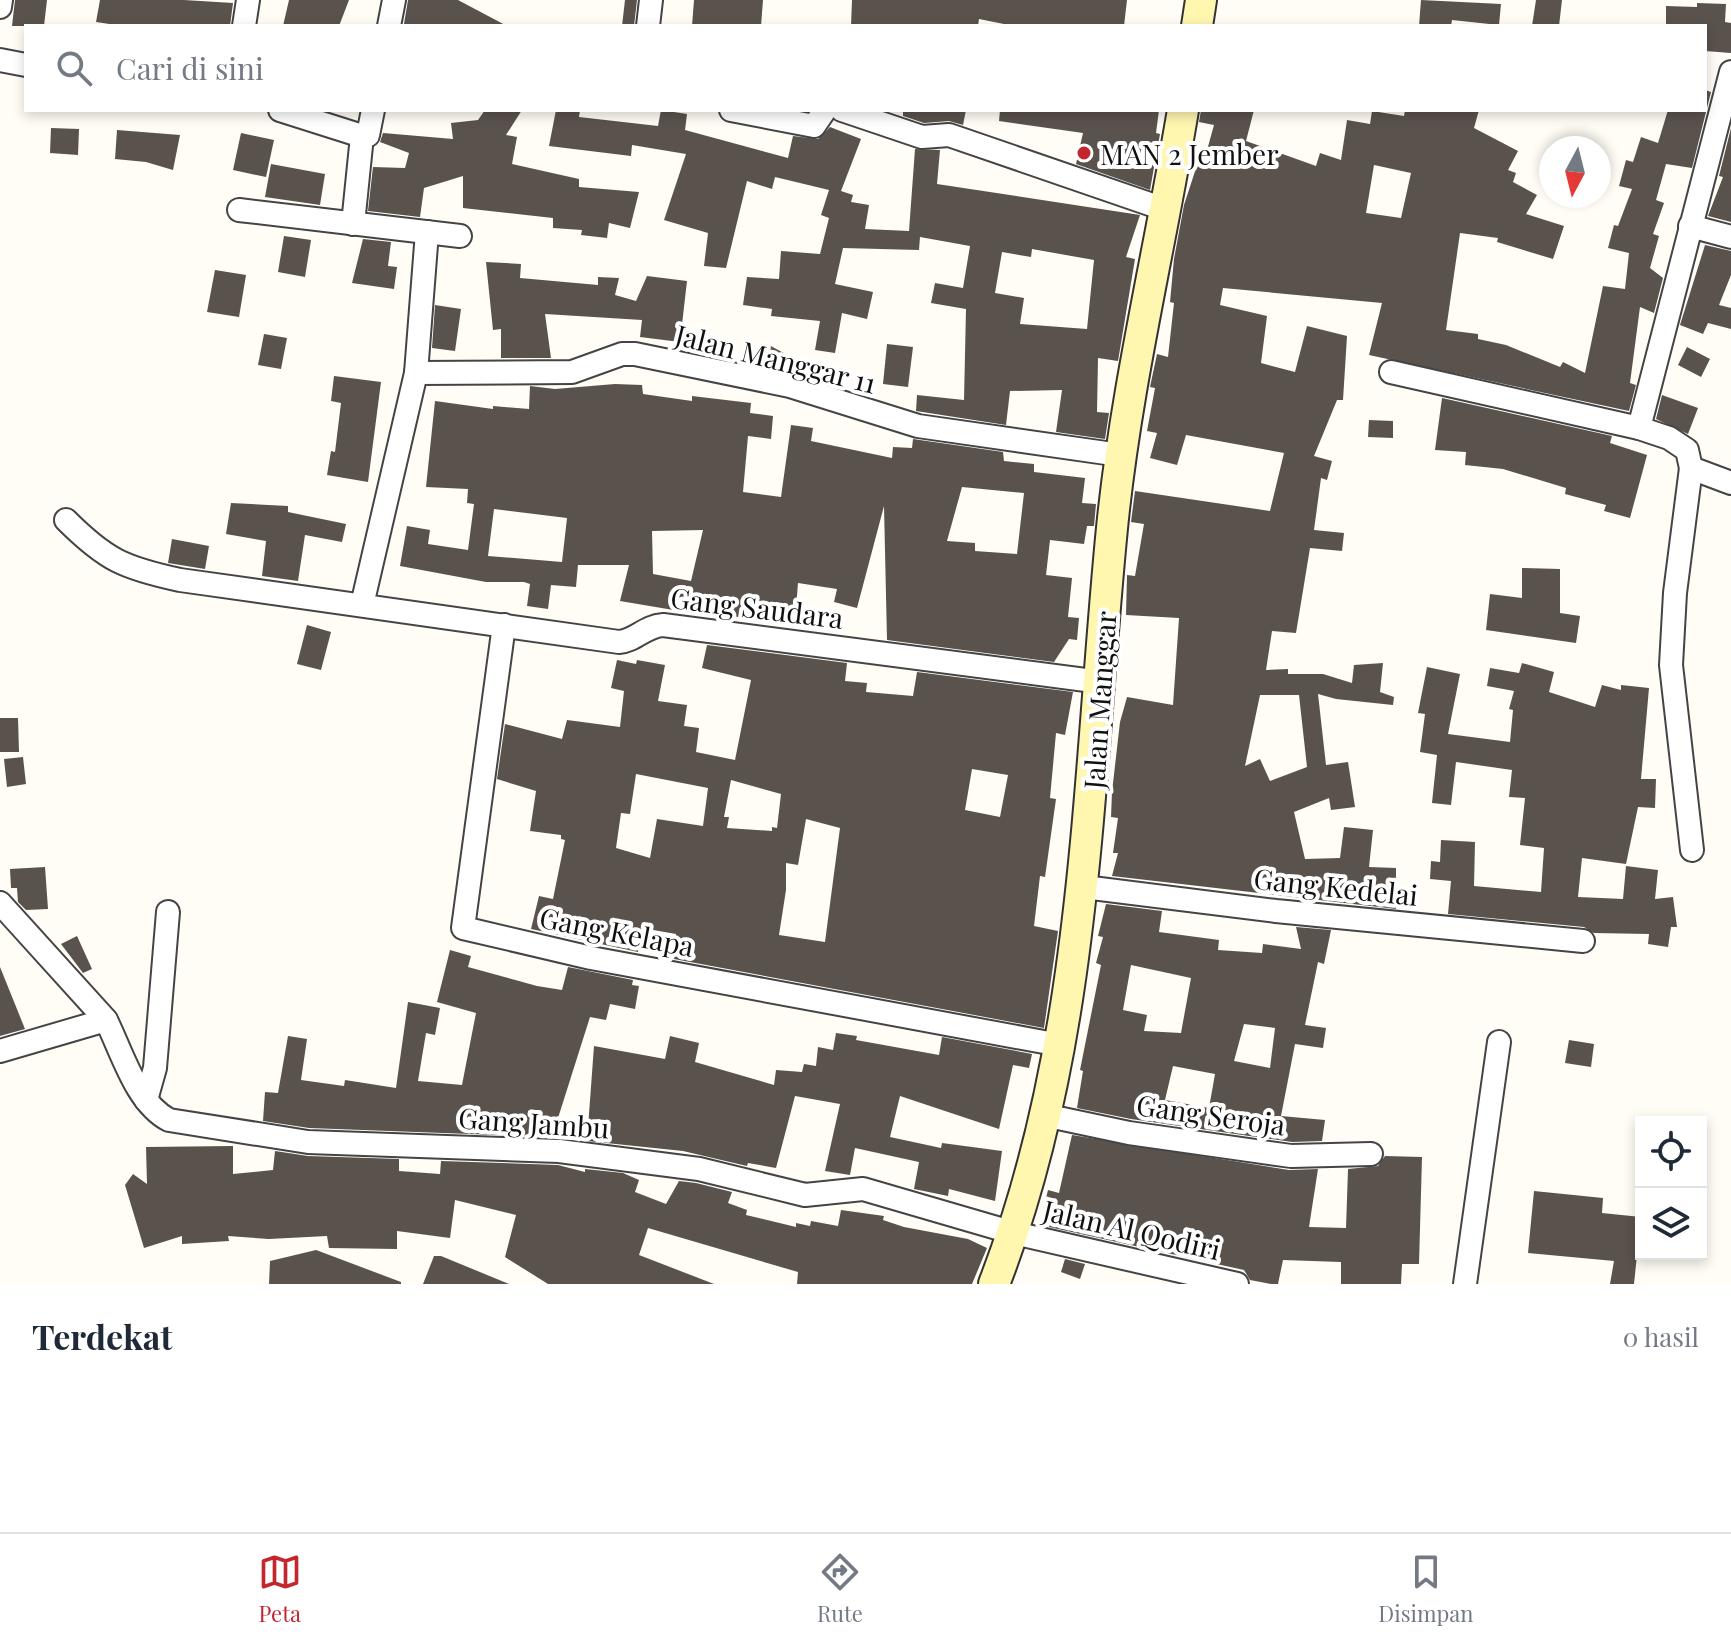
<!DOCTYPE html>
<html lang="id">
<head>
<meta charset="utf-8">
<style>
	body { margin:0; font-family:"Playfair Display",serif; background:#f2f2f3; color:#1f2937 }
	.controls { position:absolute; right:24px; bottom:24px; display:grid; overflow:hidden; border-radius:0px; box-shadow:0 4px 12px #0003 }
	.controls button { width:72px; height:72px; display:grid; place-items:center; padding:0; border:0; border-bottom:2px solid #e0e1e3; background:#fff; color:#1f2937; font:40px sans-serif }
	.compass { position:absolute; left:1539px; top:136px; width:72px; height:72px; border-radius:50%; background:#fff; box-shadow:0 4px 12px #0003; rotate:187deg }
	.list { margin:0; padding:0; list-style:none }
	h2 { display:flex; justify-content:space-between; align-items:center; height:104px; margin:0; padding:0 32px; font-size:34px }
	h2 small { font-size:26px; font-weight:400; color:#747a83 }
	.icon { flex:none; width:44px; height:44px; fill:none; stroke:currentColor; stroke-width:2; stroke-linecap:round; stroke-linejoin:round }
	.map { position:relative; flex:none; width:1731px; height:1284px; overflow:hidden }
	.search { position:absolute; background:#fff; box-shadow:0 4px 12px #0003; left:24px; right:24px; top:24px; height:88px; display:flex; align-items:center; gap:20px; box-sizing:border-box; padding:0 28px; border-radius:0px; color:#747a83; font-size:30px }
	.sheet { height:248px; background:#fff }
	nav { display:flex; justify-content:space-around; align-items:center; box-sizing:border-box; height:112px; border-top:2px solid #e0e1e3; background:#fff; font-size:22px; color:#747a83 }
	nav a { display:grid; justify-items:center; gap:4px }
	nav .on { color:#c4262e }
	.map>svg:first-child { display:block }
	.building { fill:#5a524d; fill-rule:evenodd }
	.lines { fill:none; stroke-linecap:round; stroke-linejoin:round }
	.street-casing { stroke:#444; stroke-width:26 }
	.secondary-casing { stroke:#333; stroke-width:34 }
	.street { stroke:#fff; stroke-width:22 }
	.secondary { stroke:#fff6b0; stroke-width:30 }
	.poi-dot { fill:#c4262e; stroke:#fff; stroke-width:3 }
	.labels { text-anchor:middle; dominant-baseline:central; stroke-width:8; stroke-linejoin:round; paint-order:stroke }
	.poi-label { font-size:28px; fill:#111; stroke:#fff; text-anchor:start }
	.street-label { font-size:28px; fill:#111; stroke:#fff }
</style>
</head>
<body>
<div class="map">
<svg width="1731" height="1284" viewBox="0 0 1731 1284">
	<rect width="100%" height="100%" fill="#fffdf5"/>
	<g class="building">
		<path d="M15,0H47L44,26H12Z"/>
		<path d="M100,0H184L233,3L230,26H123L96,22Z"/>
		<path d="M289,0H349L339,26H283Z"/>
		<path d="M408,0H458L507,26L404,24Z"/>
		<path d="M625,0H637L634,26H622Z"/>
		<path d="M694,0H763L761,26H692Z"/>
		<path d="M852,0H1127L1124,26H1014L979,19L978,26H851Z"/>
		<path d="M1421,0L1501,4L1499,25L1452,20L1451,26H1419Z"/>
		<path d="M1536,0H1562L1559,26H1532Z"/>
		<path d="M1697,3L1726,4L1725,22L1731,23V53L1705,51V26H1666V6L1697,7Z"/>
		<path d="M1705,90L1711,92L1692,168L1666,164L1656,200L1664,203L1653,234L1659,236L1650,268L1663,278L1654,313L1640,307L1630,383L1636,385L1629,411L1369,355L1382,303L1223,288L1220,305L1267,316L1261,363L1295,372L1307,326L1347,336L1343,400H1337L1314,456L1332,461L1327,480L1321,478L1314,530L1344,533L1342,551L1310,548L1296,633L1272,631L1266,670L1288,669V674H1323L1352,683L1354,665L1383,663L1380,692L1394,697L1393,705L1336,699L1318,694L1326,765L1348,762L1355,807L1331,810L1329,798L1294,812L1305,859L1340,858L1344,827L1373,830L1369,867L1396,868V909L1112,876L1118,853H1113L1118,818L1111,817L1112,792L1120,722L1127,697L1173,705L1179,618L1126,615L1127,575L1135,576L1144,524L1131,522L1135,491L1270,511L1284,453L1186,435L1177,465L1150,458L1157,433L1147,431L1155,388L1150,387L1157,354L1168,357L1174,303L1170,302L1174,259L1184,205L1199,159L1204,161L1214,125L1199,122L1201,110H1254L1246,141L1316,166L1320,153L1341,160L1347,120L1370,124L1372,111L1404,116L1405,110H1479L1474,128L1518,151L1508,170L1516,173L1513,182L1537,195L1526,214L1564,226L1553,259L1497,242L1498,238L1460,233L1446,330L1478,334V339L1506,345L1560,367L1563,362L1585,373L1603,286L1625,289L1629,253L1608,248L1614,225L1618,226L1632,189L1619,186L1626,160L1633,162L1641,137L1658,143L1668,110H1705ZM1374,165L1411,173L1401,218L1366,213ZM1260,695H1299L1307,767L1270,781L1260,759L1245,766Z"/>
		<path d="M485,110H522L506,135L517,137L512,164L579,179V187L639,192L630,228L609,223L607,238L581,235L582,230L553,228V218L463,208V176L424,188L420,217L368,211L373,167L405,168L409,153L380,142L383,133L453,139L451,123L478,120Z"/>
		<path d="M556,110H580L579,117L658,126L661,110L687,114L685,130L788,158L793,136L818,139L830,127L861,139L841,191L853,195L851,202L869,205L865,229L909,231L915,149L940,150L937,184L1140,215L1126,257L1135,259L1118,361L1098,358L1097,412L1109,413L1105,439L1056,432L1062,390L1010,391L1006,425L916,411L917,395L964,400L966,309L931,303L935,283L963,288L970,246L920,237L919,250L843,248L835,284L873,292L867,319L842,313L835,353L815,350L820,321L771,316L772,309L743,305L747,277L779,279L781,251L820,254L829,218L821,215L829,190L775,177L772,189L747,181L726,268L704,266L708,233L664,220L686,154L632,145L631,156L549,146ZM1032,249L1094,260L1087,329L1020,324L1024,298L995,293L1002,252L1031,257Z"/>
		<path d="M903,110H966L963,125L949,121L924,123L903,116Z"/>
		<path d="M1000,110H1159L1156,133L1160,134L1150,190L1076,164L1083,133L999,121Z"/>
		<path d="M51,128L79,129L78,155L50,153Z"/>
		<path d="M1731,128V222L1708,216L1723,177L1719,176Z"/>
		<path d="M117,130L180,135L173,170L146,162L115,159Z"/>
		<path d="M241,133L274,140L266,177L233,170Z"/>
		<path d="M271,164L325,174L320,205L265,197Z"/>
		<path d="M284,236L311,240L305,277L278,272Z"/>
		<path d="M363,239L391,242L388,266L397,267L394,289L352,283Z"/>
		<path d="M1705,245L1731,251V275L1719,305L1731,308V329L1708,323L1703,334L1680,325Z"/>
		<path d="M486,262L521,264L520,278L598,285V277L619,278L615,295L636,301L647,276L687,281L680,342L640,337L642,320L545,314L551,358H501V329L493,330Z"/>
		<path d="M215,270L246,275L239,317L207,312Z"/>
		<path d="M435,305L461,309L455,351L432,348Z"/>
		<path d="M264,334L287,338L281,369L258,365Z"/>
		<path d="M887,344L913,347L908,387L883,384Z"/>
		<path d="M769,345L791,357L784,370L759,363Z"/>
		<path d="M1687,347L1710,359L1701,377L1678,365Z"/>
		<path d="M334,376L381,382L368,482L327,475L331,451L335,452L341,403L331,401Z"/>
		<path d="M615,384L642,385L643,394L692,401V396L751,403L750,413L773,416L771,439L748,436L743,492L781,497L791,425L813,428L811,441L892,458L893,447L912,448L913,439L1003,452L1004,461L1034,464V472L1085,478L1082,503L1096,504L1094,526H1087L1084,544L1050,540L1046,575L1072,578L1068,617L1079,618L1077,640L1069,639L1054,662L887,640L884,506L857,608L834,602L837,589L798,583L795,620L703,615L620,601L629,565H578L576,587L551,585L548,609L527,606L530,584L524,582H486L400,566L407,526L430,530L428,544L468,550L474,504L467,503L468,489L426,487L435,401L493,409V406L529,409L530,386L555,389ZM962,487L1024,493L1017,554L975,551V543L947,541ZM494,509L567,518L562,562L488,556ZM703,530L691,581L653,574L652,531Z"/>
		<path d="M1662,395L1698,408L1688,434L1656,419Z"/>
		<path d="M1442,398L1612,436L1610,443L1647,455L1630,518L1604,511L1606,505L1565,494L1566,488L1503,469L1465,465L1466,452L1435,450Z"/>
		<path d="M1369,420L1393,421V438L1368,437Z"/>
		<path d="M231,503L288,506V512L346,524L342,542L305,535L298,581L262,576L266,541L226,534Z"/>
		<path d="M172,539L209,546L205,569L168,563Z"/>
		<path d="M1522,568L1560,569V613L1580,616L1576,643L1486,630L1490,594L1522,598Z"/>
		<path d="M307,625L331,632L321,670L297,664Z"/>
		<path d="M707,645L847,663L845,681L867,683L866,692L913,696L917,672L1073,692L1065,735L1056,733L1050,798L1056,799L1045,877L1040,876L1034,926L1058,931L1044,1028L674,959L676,934L642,928L638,952L531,929L539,896L553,899L565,840L561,839V835L530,831L536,791L497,779L505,724L562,739L567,720L620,727L624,691L611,688L617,660L636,664L637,660L665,665L658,701L687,705L684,726L699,728L696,752L735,760L751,680L702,668ZM972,769L1008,775L1000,817L965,810ZM636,774L708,788L703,826L657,819L650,858L616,848L621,813L630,814ZM731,780L781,794L777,828L772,827V831L727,828L729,817H724ZM806,819L840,828L825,942L779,935L786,890V863L798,865Z"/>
		<path d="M1522,663L1554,672L1549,692L1595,707L1602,685L1621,690V685L1649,688L1641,779H1656L1655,808L1638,807L1626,864L1582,858L1578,897L1623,899L1626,866L1658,870L1655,899L1673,897L1677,927H1671L1668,947L1648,944L1649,934L1594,933L1584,927L1448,914L1451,881L1430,879L1431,861L1440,862L1441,840L1475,842L1474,886L1541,892L1544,848L1520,845L1525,798L1509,797L1512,770L1456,762L1451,805L1432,803L1437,755L1420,752L1425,714L1418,713L1427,667L1460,674L1448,734L1510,742L1513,710L1509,709L1514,691L1487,686L1490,668L1519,673Z"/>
		<path d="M0,718H18L19,752H0Z"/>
		<path d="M23,757L26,784L7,787L4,759Z"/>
		<path d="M45,867L48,909L26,910L18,902L17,888H11L10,869Z"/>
		<path d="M1106,904L1162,911L1159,932L1219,940L1218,950L1262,953L1263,944L1301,949L1296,927L1331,930L1324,964L1318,962L1305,1025L1326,1028L1323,1048L1295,1044L1281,1116L1325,1120L1322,1141L1292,1142L1131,1119L1077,1108L1083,1071L1080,1070L1101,965L1096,963L1103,937L1098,936ZM1131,965L1191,978L1181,1033L1144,1031L1147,1015L1123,1010ZM1244,1024L1275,1028L1270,1068L1234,1061ZM1173,1066L1215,1074L1209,1108L1165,1100Z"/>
		<path d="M77,936L92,969L83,973L61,944Z"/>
		<path d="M450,950L471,956L468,967L537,986L562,990L568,967L633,980L632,985L639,986L635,1009L610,1004L606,1020L590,1017L552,1137L309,1128L263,1121L265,1092L278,1093L288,1036L307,1039L301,1080L344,1086L345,1080L396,1088L408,1002L440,1008L435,1035L426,1033L418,1081L462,1085L476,1013L437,1002Z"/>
		<path d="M0,967L25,1029L0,1036Z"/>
		<path d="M836,1033L857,1036L856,1040L939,1055L942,1037L1032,1054L1029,1068L1013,1065L999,1129L900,1096L890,1137L941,1148L942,1143L1002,1151L995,1201L949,1189L948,1196L914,1189L919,1162L855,1148L850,1175L825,1171L840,1104L795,1096L776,1168L748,1163L747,1166L683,1151L587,1141L594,1046L665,1059L670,1036L699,1043L695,1062L774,1085L776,1070L802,1072L804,1064L816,1066L818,1047L833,1050Z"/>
		<path d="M1569,1040L1594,1044L1591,1067L1565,1063Z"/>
		<path d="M1072,1135L1289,1170L1318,1169L1309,1227L1346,1228L1348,1169L1378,1166L1385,1156L1422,1157L1419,1264H1402L1401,1284H1341V1262L1283,1260L1278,1284H1271L1250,1280L1244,1270L1049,1227L1054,1212L1043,1210L1048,1190L1059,1193Z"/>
		<path d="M233,1146V1174L273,1170L275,1151L308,1156L399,1159V1171L440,1174L441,1161L558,1165L585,1172V1169L623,1173L639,1180L635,1192L666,1204L679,1181L696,1183L732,1192L728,1203L747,1210L746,1215L796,1227V1223L810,1226L811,1221L838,1226L841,1210L884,1216L883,1220L904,1227L968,1239L987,1248L972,1284H797L798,1272L648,1228L639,1255L714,1284H548L505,1257L516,1215L455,1200L450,1238L397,1231V1249L329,1248L327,1236L269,1239L228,1236L229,1241L182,1244V1236L144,1248L125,1185L133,1174L147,1184L146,1147Z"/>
		<path d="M1534,1191L1603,1198L1602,1213L1641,1217L1634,1284H1610L1614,1261L1528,1253Z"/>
		<path d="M316,1250L401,1282V1284H269L270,1261Z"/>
		<path d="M434,1256H441L509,1284H423Z"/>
		<path d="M1065,1259L1085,1264L1080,1279L1061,1272Z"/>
	</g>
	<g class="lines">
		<defs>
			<g id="street">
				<path d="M0,7L1,0"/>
				<path d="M244,26L248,0"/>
				<path d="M389,26L394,0"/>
				<path d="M648,26L651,0"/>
				<path d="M0,60L26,65"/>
				<path d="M280,110L362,136"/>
				<path d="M731,110L814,126L825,110"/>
				<path d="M842,110L922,137L949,135L1167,210"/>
				<path d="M239,210L460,236"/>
				<path d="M353,224L362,136L368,135L373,110"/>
				<path d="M1690,226L1731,237"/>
				<path d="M1391,372L1639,428L1669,438L1687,450L1691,468L1731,483"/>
				<path d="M416,373L572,372L622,354H635L790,386L918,426L1120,455"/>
				<path d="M1639,428L1731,72"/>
				<path d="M1691,468L1675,593L1671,665L1692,850"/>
				<path d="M66,520C106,560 124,568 180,580L619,642C635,641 645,626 663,625L1101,682"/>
				<path d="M362,605L416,373L427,232"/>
				<path d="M504,625L463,928L591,958L1060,1045"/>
				<path d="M1084,887L1276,911L1583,941"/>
				<path d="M0,903L106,1020"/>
				<path d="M0,1051L106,1020C122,1052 136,1103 169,1120L308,1142L559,1151L699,1169L805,1195L863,1189L1014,1233L1237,1284"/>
				<path d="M146,1100L155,1068L168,912"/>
				<path d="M1044,1115L1129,1133L1291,1156L1371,1154"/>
				<path d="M1465,1284L1499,1042"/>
			</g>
			<g id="secondary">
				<path d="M1197,26L1201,0"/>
				<path d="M994,1284C1088,1042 1087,782 1112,528C1126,387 1160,249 1183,110"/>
			</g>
		</defs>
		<use href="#street" class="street-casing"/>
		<use href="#secondary" class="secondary-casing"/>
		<use href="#street" class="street"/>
		<use href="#secondary" class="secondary"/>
	</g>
	<circle class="poi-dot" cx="1084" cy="153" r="8"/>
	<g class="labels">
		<g class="poi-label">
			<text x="1100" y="153">MAN 2 Jember</text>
		</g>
		<g class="street-label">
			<text transform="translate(776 358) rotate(14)">Jalan Manggar 11</text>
			<text transform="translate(757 607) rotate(7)">Gang Saudara</text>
			<text transform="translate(1099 700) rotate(-86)">Jalan Manggar</text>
			<text transform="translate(1336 886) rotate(6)">Gang Kedelai</text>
			<text transform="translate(617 931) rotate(11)">Gang Kelapa</text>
			<text transform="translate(1211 1114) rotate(8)">Gang Seroja</text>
			<text transform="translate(534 1122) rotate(4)">Gang Jambu</text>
			<text transform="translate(1132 1229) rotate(13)">Jalan Al Qodiri</text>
		</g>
	</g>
</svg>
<div class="controls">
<button><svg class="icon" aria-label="locate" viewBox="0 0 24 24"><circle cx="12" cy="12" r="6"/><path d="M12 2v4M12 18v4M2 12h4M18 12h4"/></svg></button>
<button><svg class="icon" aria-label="layers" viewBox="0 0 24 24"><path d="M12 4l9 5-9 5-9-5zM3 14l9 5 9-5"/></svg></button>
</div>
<svg class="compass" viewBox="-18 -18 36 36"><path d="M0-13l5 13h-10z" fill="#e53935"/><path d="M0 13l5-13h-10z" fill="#747a83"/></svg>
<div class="search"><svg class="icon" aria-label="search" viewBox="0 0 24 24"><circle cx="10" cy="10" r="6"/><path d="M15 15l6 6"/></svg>Cari di sini</div>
</div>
<section class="sheet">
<h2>Terdekat<small>0 hasil</small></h2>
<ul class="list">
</ul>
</section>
<nav>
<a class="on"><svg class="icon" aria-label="map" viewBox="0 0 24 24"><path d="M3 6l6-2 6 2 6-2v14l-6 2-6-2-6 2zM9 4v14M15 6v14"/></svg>Peta</a>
<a><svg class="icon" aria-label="directions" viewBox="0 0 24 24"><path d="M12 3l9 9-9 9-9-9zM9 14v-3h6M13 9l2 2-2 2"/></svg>Rute</a>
<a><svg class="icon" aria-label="saved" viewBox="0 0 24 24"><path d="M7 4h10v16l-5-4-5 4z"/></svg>Disimpan</a>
</nav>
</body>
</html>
